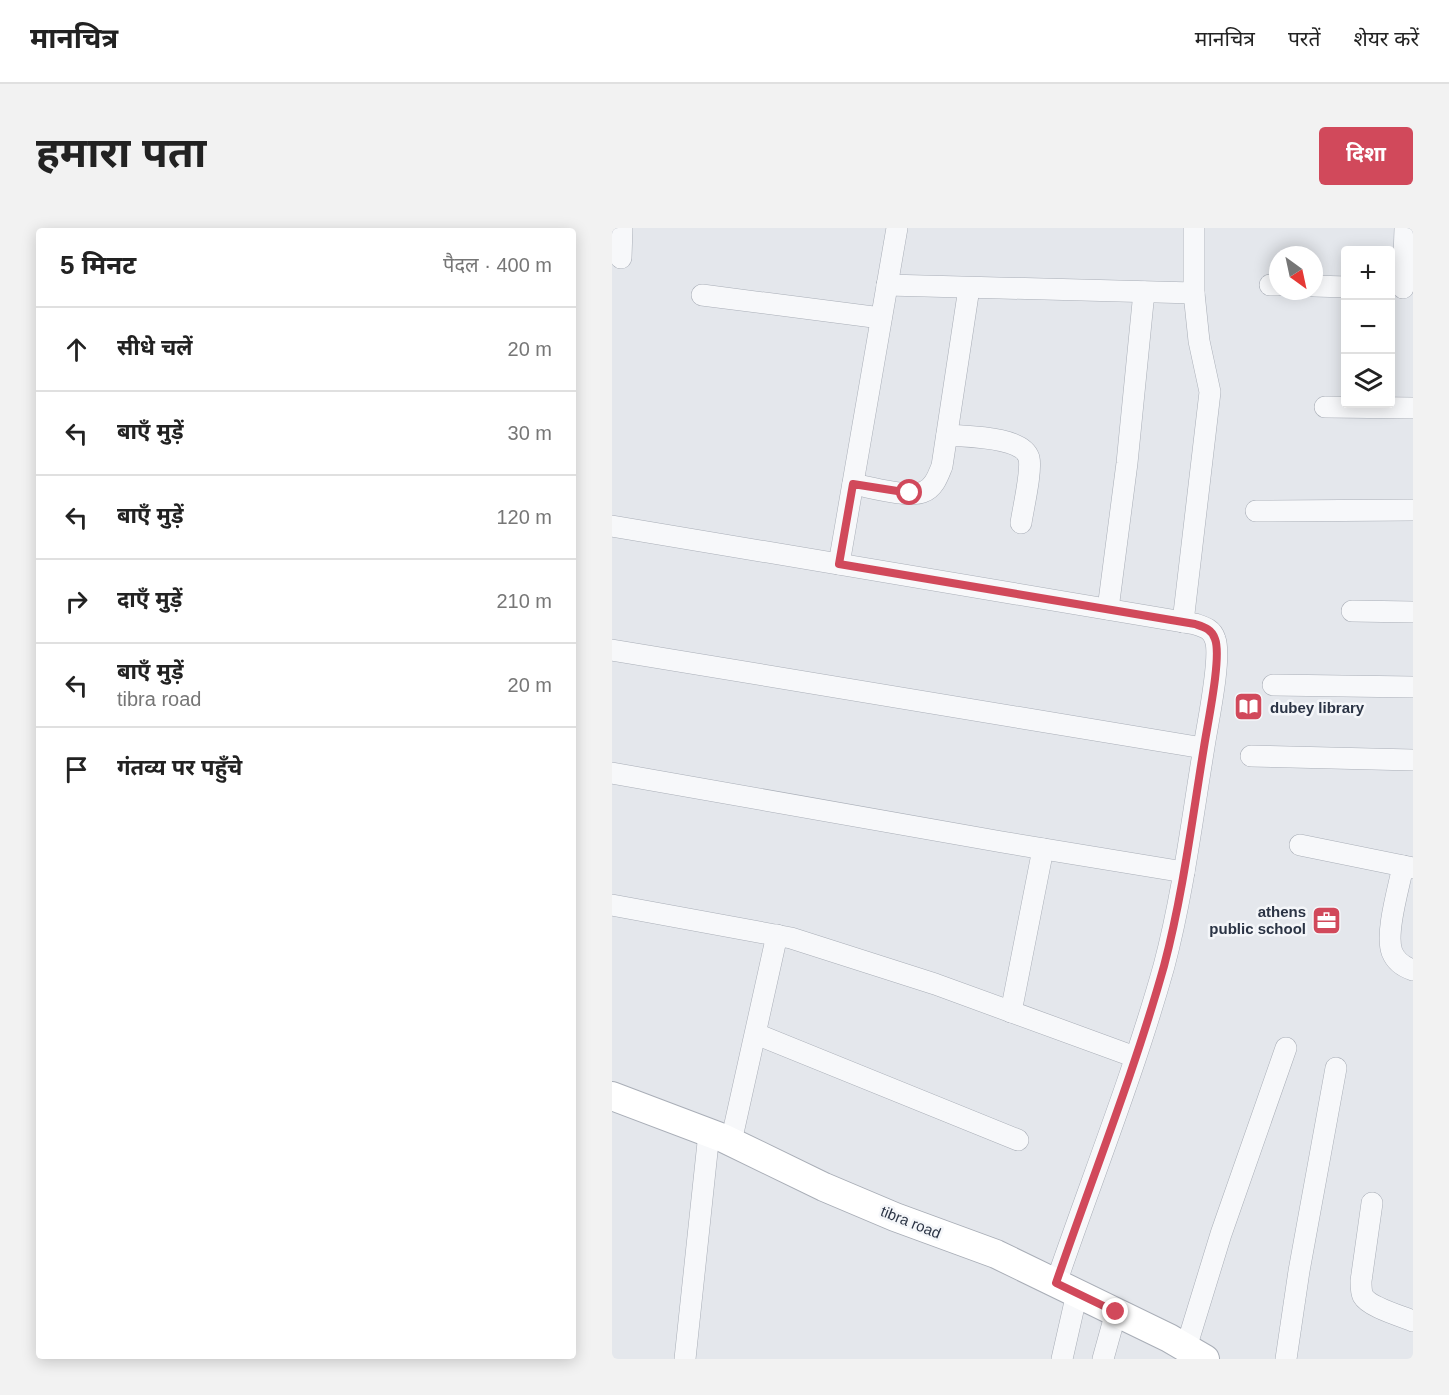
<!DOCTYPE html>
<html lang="hi">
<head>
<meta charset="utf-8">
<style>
	body { margin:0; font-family:Arial,"Noto Sans Devanagari",sans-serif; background:#f2f2f2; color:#222 }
	.controls { position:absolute; right:18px; top:18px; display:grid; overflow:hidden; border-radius:6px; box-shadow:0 3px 15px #0003 }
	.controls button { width:54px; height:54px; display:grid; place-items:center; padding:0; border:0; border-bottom:2px solid #e0e0e0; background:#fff; color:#222; font:30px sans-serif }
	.compass { position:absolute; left:657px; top:18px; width:54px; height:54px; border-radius:50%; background:#fff; box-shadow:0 3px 15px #0003; rotate:147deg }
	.stop { position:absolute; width:18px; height:18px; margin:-14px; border:4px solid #d1495b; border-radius:50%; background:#fff }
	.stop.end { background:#d1495b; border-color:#fff; box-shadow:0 2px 6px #0008 }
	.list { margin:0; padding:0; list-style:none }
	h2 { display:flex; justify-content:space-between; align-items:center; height:78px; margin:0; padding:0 24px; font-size:26px }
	h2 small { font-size:20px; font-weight:400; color:#767676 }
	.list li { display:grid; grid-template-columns:39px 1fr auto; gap:18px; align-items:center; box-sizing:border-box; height:84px; padding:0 24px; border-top:2px solid #e0e0e0 }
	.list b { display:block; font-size:22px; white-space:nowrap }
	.list p { margin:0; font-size:20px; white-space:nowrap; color:#767676 }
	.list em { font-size:20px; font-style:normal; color:#767676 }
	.icon { flex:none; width:33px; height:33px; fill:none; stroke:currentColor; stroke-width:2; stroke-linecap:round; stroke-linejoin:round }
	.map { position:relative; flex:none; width:801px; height:1131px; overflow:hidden; border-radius:6px }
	header { display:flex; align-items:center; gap:36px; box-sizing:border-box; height:84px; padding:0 30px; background:#fff; border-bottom:2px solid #e0e0e0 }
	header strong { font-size:28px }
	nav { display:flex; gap:33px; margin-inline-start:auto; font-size:21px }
	.intro { display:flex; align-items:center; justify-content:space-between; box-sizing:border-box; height:144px; padding:0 36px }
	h1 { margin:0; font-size:42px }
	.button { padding:15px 27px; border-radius:6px; background:#d1495b; color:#fff; font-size:21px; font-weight:700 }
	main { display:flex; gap:36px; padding:0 36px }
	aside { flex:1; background:#fff; border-radius:6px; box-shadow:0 3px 15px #0003 }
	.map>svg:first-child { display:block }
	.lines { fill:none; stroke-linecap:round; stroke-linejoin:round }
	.street-casing { stroke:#a9aeb7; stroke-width:22 }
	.secondary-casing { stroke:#a9aeb7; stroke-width:30 }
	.street { stroke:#f7f8fa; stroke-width:21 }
	.secondary { stroke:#fff; stroke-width:28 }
	.route { stroke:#d1495b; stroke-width:8 }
	.labels { text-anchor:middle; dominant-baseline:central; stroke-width:5; stroke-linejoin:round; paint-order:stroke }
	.poi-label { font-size:15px; font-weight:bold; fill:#2b3445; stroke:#f4f6f9; text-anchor:start }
	.street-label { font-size:15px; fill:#2b3445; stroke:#f4f6f9 }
</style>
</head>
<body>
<header>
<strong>मानचित्र</strong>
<nav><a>मानचित्र</a><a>परतें</a><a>शेयर करें</a></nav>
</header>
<div class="intro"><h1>हमारा पता</h1><a class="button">दिशा</a></div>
<main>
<aside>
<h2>5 मिनट<small>पैदल · 400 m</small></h2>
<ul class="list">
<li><svg class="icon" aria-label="ahead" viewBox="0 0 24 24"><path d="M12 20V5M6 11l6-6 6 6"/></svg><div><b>सीधे चलें</b></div><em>20 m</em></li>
<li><svg class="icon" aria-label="left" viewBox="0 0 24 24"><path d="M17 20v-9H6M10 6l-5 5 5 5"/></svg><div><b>बाएँ मुड़ें</b></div><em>30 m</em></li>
<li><svg class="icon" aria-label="left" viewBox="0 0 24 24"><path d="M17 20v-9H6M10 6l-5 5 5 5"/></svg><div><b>बाएँ मुड़ें</b></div><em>120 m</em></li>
<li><svg class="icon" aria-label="right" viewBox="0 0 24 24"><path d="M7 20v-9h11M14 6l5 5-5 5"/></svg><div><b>दाएँ मुड़ें</b></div><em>210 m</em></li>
<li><svg class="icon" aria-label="left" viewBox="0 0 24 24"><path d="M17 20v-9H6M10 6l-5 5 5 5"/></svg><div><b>बाएँ मुड़ें</b><p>tibra road</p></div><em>20 m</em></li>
<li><svg class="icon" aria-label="arrive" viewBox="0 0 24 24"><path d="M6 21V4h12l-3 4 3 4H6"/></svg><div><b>गंतव्य पर पहुँचे</b></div></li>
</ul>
</aside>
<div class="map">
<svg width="801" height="1131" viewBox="0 0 801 1131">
	<rect width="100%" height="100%" fill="#e4e7ec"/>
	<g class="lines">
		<defs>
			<g id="street">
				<path d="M9,30L10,0"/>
				<path d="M275,57L582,65"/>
				<path d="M658,57H666"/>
				<path d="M702,58L734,59"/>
				<path d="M791,60L793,0"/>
				<path d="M90,67L269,90"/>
				<path d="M713,179L801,180"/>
				<path d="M335,207C355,209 410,208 417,230C420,243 411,281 409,295"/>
				<path d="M241,256C258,259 296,270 311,264C322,260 326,248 330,238L357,60"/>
				<path d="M644,283L801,282"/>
				<path d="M0,298L583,396C592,399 600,401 603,411C610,429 595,498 592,519C580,592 571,666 552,738C522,845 480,950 444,1055"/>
				<path d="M227,336L285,0"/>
				<path d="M496,381L515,235L532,64"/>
				<path d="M740,383L801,384"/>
				<path d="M571,394L598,164L587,113L582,65V0"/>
				<path d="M0,422L591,520"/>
				<path d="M661,457L801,459"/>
				<path d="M639,528L801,532"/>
				<path d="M0,545L390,614L572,644"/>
				<path d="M688,617L801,640"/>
				<path d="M791,638C787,659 773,705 780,724C784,734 792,739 801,742"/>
				<path d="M0,677L179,710L323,756L523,829"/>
				<path d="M399,784L431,621"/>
				<path d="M144,806L406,912"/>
				<path d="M119,914L165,707"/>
				<path d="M760,975L749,1053C749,1059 749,1064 751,1068C757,1079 789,1088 801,1093"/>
				<path d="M574,1120L609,1006L674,820"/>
				<path d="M73,1131L97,905"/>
				<path d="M450,1131L465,1065"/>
				<path d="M491,1131L504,1084"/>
				<path d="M674,1131L687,1043L724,840"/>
			</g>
			<path id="secondary" d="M0,868L111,910L212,959L283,989L384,1026L557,1110L593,1131"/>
		</defs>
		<use href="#street" class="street-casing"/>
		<use href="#secondary" class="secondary-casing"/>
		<use href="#street" class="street"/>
		<use href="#secondary" class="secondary"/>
	</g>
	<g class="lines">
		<path class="route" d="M298,265L241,256L227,336L583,396C592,399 600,401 603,411C610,429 595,498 592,519C580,592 571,666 552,738C522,845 480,950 444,1055L504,1084"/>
	</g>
	<defs>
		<symbol id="library-square" viewBox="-11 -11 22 22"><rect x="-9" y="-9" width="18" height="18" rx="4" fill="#d1495b" stroke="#f4f6f9"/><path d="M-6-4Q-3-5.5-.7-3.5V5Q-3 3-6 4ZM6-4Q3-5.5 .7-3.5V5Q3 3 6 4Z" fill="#fff"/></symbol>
		<symbol id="office-square" viewBox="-11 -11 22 22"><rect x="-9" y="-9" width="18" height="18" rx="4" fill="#d1495b" stroke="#f4f6f9"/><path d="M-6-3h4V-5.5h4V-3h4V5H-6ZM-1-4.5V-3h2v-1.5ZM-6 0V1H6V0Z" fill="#fff"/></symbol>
	</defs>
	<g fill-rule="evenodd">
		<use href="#library-square" x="620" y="462" width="33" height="33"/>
		<use href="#office-square" x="698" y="676" width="33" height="33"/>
	</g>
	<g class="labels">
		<g class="poi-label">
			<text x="658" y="479">dubey library</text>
			<text x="694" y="683" text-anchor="end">athens<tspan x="694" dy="17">public school</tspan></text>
		</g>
		<g class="street-label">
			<text transform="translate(299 994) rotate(22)">tibra road</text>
		</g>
	</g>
</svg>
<div class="controls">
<button>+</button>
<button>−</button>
<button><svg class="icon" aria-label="layers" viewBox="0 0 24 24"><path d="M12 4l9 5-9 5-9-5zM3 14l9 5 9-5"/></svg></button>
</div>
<svg class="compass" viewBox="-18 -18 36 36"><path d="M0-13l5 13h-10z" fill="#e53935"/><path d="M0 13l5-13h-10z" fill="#767676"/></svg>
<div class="stop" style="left:298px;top:265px"></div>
<div class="stop end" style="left:504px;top:1084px"></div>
</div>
</main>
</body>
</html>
